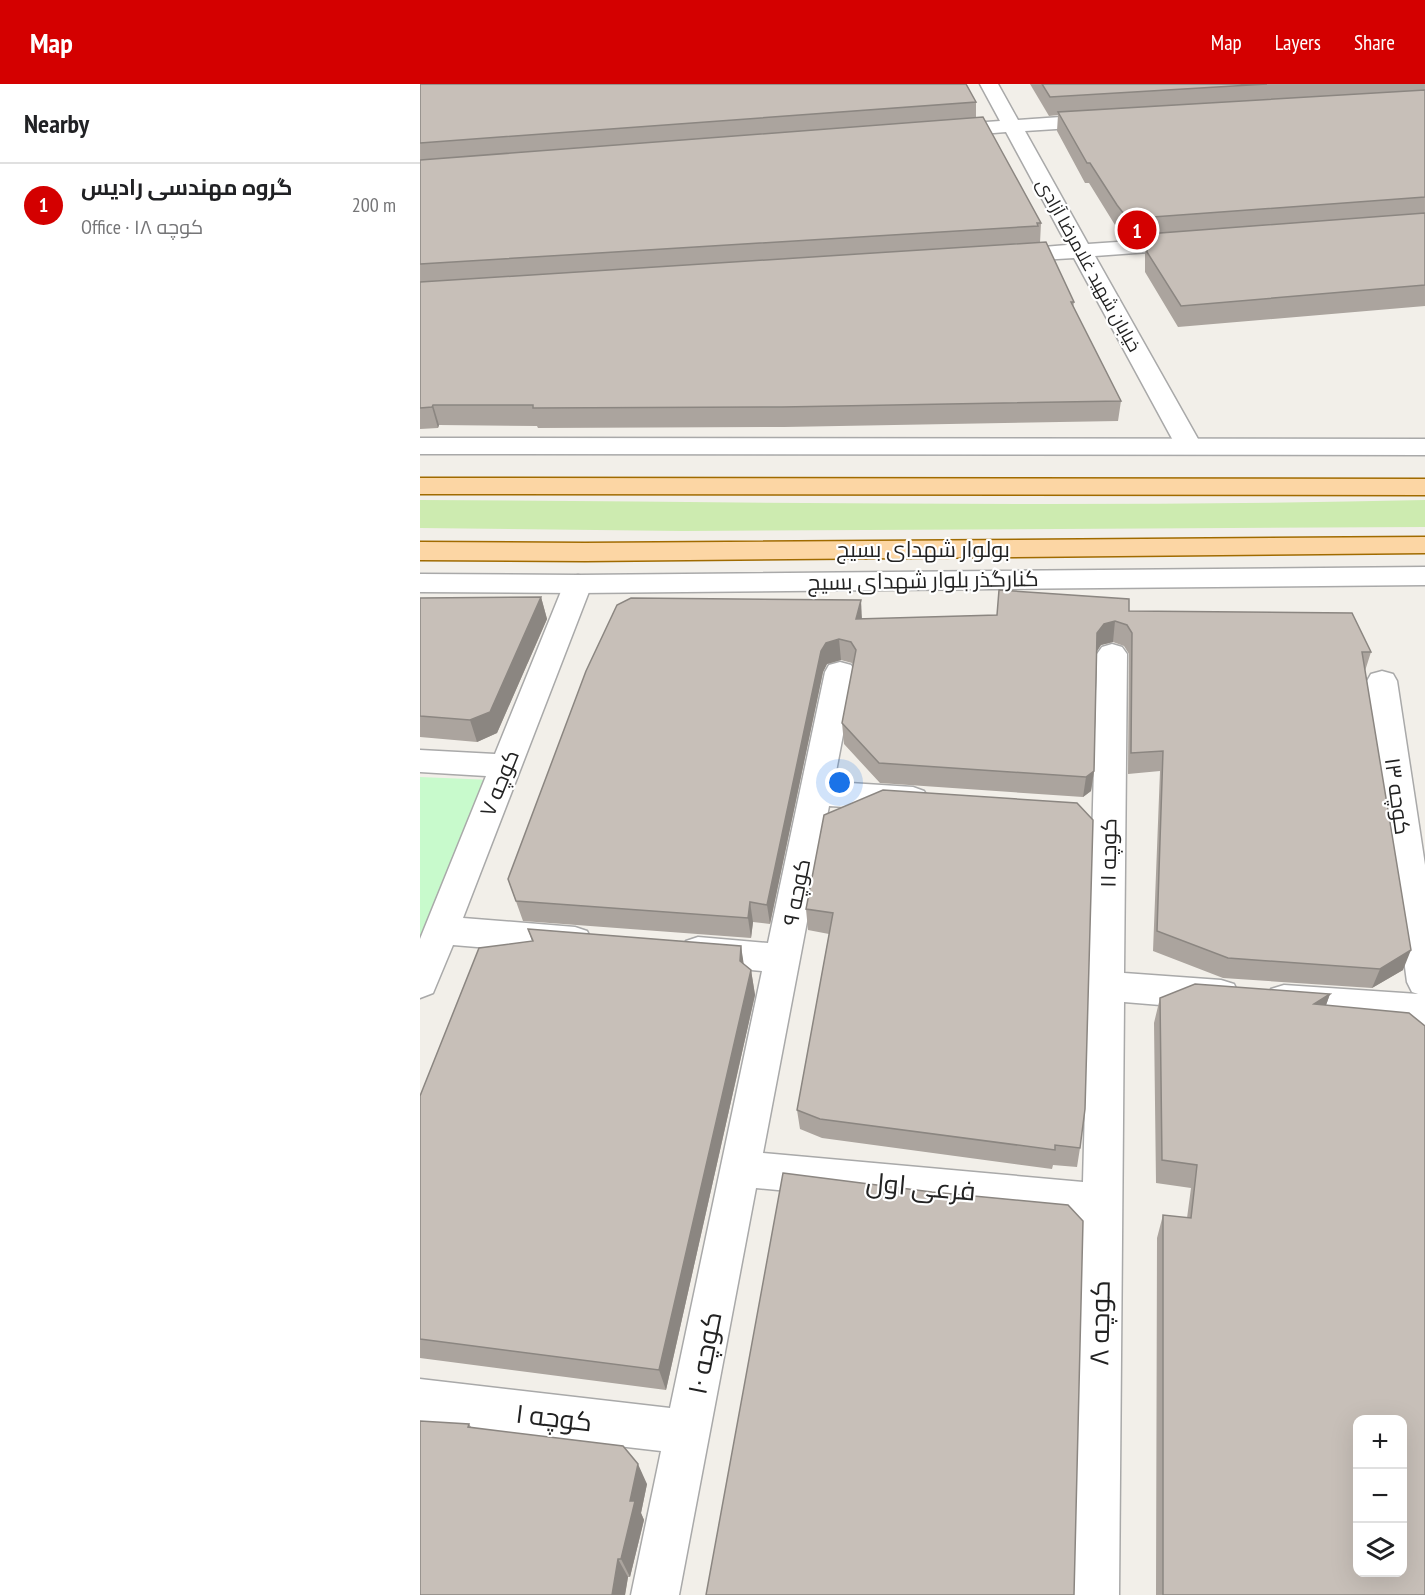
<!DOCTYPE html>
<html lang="en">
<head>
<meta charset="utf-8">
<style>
	body { margin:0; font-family:"PT Sans Narrow",Cairo,sans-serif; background:#f2f2f2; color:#202124 }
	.controls { position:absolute; right:18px; bottom:18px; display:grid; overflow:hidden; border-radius:12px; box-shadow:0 6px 24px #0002 }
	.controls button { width:54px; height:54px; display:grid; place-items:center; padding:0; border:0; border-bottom:2px solid #e0e0e0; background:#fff; color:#202124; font:30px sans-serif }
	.you { position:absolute; left:420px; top:699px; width:21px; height:21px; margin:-15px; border:4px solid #fff; border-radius:50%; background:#1a73e8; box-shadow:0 0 0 9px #1a73e833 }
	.badge { display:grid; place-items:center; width:39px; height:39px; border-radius:50%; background:#d40000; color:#fff; font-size:20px; font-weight:700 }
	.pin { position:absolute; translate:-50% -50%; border:3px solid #fff; box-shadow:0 2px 6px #0006 }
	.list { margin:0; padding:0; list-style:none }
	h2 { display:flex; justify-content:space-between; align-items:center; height:78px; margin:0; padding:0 24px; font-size:26px }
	h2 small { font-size:20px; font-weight:400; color:#757577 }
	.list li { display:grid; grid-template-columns:39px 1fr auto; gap:18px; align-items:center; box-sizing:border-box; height:84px; padding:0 24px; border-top:2px solid #e0e0e0 }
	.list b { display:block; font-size:22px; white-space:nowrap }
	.list p { margin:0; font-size:20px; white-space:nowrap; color:#757577 }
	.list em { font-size:20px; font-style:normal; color:#757577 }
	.icon { flex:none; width:33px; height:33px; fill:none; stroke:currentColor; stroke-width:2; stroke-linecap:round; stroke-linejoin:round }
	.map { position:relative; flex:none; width:1005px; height:1511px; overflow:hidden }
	header { display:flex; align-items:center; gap:36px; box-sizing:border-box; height:84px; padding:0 30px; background:#d40000; color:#fff }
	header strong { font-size:28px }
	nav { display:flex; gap:33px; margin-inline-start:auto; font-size:21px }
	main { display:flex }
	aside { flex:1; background:#fff }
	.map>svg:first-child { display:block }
	.grass { fill:#cdebb0 }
	.park { fill:#c8facc }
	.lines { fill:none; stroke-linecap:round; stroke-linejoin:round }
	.minor-casing { stroke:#a9a9a9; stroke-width:3 }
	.tertiary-casing { stroke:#a9a9a9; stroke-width:3 }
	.primary-casing { stroke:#a06b00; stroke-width:3 }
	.minor { fill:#fff; fill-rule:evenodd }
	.tertiary { fill:#fff; fill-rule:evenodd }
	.primary { fill:#fcd6a4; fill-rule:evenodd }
	.wall { fill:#aba49e }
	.shaded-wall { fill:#8b8681 }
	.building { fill:#c7bfb8; stroke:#8b8681; stroke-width:1.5; fill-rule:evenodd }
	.labels { text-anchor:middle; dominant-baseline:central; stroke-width:4.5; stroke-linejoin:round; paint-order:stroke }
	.far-street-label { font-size:18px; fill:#222; stroke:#fff }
	.street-label { font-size:22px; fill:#222; stroke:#fff }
	.near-street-label { font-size:27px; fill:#222; stroke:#fff }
</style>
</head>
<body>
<header>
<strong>Map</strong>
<nav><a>Map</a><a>Layers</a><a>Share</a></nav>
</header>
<main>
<aside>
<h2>Nearby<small></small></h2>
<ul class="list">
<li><span class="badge">1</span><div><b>گروه مهندسی رادیس</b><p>Office · کوچه ۱۸</p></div><em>200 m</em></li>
</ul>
</aside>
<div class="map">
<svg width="1005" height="1511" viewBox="0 0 1005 1511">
	<rect width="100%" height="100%" fill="#f2efe9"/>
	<path class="grass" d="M0,416C335,418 670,424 1005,416V443L263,447L0,444Z"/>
	<path class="park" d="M0,693L72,696L0,870Z"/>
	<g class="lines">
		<defs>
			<g id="minor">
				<path d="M560,0H578L598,36L683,30L690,32L692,36L690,40L683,42L605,47L668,160L770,153L778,154L781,159L778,164L770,165L675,172L782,362L778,367L769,370L760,367L756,362L654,174L586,178L578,177L575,172L578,167L586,166L647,161L586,48L525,53L518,51L515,47L518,43L525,41L580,37Z"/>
				<path d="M158,491L168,494L172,500L43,834L155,843L167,847L172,857L167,867L155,871L33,861L13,909L0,914V855L66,692L0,688V666L75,670L144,500L148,494Z"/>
				<path d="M692,560L702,563L707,570L704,889L801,896L814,900L819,911L814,922L801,926L704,918L699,1511H651L662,1135L336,1104L259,1511H211L241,1367L0,1339V1295L250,1324L342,887L278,881L266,877L260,867L266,857L278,853L348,859L405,588L409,581L420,578L431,581L435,588L414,698L493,703L504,707L509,715L504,723L493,727L409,722L343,1069L663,1098L677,570L682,563Z"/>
				<path d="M962,587L973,590L977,597L1005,781V941L864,931L851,927L846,916L851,905L864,901L998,910L992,908L987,898L947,597L951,590Z"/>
			</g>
			<g id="tertiary">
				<path d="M0,354L1005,355V371L0,370Z"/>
				<path d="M1005,483V501L158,509L0,508V490L158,491Z"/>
			</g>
			<g id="primary">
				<path d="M0,394L1005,395V411L0,410Z"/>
				<path d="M1005,453V469L165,477L0,476V458L165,459Z"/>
			</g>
		</defs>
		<use href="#minor" class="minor-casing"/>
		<use href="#tertiary" class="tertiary-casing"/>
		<use href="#primary" class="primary-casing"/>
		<use href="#minor" class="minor"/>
		<use href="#tertiary" class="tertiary"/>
		<use href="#primary" class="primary"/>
	</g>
	<g class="wall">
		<path d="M0,0L556,18V34L621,139L620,159L654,218L653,224L701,317L698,337L364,343L118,344L117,342L19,341L18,344L0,345Z"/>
		<path d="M610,0H1005V222L758,243L725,188V170L727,153L717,154L702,150L695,141L669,99H665L637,47L638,31L629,32Z"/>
		<path d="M121,513L127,535L77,649L57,658L0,653V514Z"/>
		<path d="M709,527L951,568L945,587L983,886L952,904L803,894L733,867L740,687L708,690L709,570L704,562L693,558L681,561L677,567L674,687L671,707L663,713L460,699L424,660L422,639L433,581L432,579L421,576L407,580L403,588L350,840L333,838L331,854L103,837L88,795L442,535Z"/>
		<path d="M404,731L660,1064L657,1083L633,1081L632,1085L402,1054L380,1045L377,1026L409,850L388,846L386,825Z"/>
		<path d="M108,845L321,862L323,880L331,886L335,911L246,1306L0,1274V1012L112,857Z"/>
		<path d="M910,910L906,921L1005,1511H736L737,1154L743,1131L767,1134L771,1104L736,1099L734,939L740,914Z"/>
		<path d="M49,1340L51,1343L227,1400L221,1429L224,1436L210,1493H208L205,1511H0Z"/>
	</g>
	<g class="shaded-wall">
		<path d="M13,321L19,341L18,344L12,323Z"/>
		<path d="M121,513L127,535L77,649L57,658L50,636Z"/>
		<path d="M441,516L442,536L436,535Z"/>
		<path d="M695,537L693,558L681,561L675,570L677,549L684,540Z"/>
		<path d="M419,555L421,576L407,580L403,588L350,840L347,821L401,567L406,559Z"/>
		<path d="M674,687L671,707L663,713L666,693Z"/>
		<path d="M330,818L333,838L331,854L328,834Z"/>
		<path d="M321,862L325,888L320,877Z"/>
		<path d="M991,866L983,886L952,904L960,885Z"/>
		<path d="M331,886L335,911L246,1306L239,1286Z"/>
		<path d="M910,910L901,935L894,920Z"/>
		<path d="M218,1380L227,1400L221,1429L224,1436L210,1493L201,1475L210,1417Z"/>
		<path d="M198,1475L208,1493L205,1511H192Z"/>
	</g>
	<g class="building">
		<path d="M0,0H546L556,18L0,59Z"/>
		<path d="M622,0H847L630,13Z"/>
		<path d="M1005,6V113L719,134L704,130L697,121L670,79H667L638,28Z"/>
		<path d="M563,33L621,139H617L618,142L0,180V76Z"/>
		<path d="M1005,129V201L761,222L727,168V150Z"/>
		<path d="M626,158L654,218H651L701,317L362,323L113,324V321H13L12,323L0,324V198Z"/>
		<path d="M579,506L709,515V527L932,529L951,568H942L991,866L960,885L808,874L737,847L743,667L711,669L712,549L707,541L695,537L684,540L677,549L674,687L666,693L459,679L422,639L436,566L431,558L419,555L406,559L401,567L347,821L330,818L328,834L96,817L88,795L166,587L197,521L211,514L441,516L436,535L577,531Z"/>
		<path d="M121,513L70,628L50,636L0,632V514Z"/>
		<path d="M463,706L657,719L673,736L665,1025L660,1064L635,1061V1066L400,1035L377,1026L413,829L386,825L404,731Z"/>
		<path d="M108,845L321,862L320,877L331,886L239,1286L0,1255V1012L59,864L113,857Z"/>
		<path d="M775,900L910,910L894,920L989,929L1005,942V1511H743V1131L771,1134L777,1081L742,1076L740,914ZM938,1335H982V1488H938Z"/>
		<path d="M363,1089L512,1108L648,1121L663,1137L654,1511H286Z"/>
		<path d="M0,1337L49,1340L48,1343L203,1362L218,1380L210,1417H215L201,1475H198L192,1511H0Z"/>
	</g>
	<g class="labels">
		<g class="far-street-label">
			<text transform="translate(669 181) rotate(61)">خیابان شهید غلامرضا آزادی</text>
		</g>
		<g class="street-label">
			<text x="503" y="465">بولوار شهدای بسیج</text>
			<text transform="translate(503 496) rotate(-1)">کنارگذر بلوار شهدای بسیج</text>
			<text transform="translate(79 699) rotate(-68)">کوچه ۷</text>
			<text transform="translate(978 712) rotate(82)">کوچه ۱۳</text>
			<text transform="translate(688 769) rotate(-89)">کوچه ۱۱</text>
			<text transform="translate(376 808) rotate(-79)">کوچه ۹</text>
		</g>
		<g class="near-street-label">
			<text transform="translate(501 1102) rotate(5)">فرعی اول</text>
			<text transform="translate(679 1239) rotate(-89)">کوچه ۸</text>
			<text transform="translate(284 1269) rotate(-79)">کوچه ۱۰</text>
			<text transform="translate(134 1333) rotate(7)">کوچه ۱</text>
		</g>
	</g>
</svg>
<div class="controls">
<button>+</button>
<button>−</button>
<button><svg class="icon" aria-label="layers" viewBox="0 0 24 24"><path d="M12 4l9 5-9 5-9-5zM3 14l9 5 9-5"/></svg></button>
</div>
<div class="you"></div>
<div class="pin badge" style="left:717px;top:146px">1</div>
</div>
</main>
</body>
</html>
